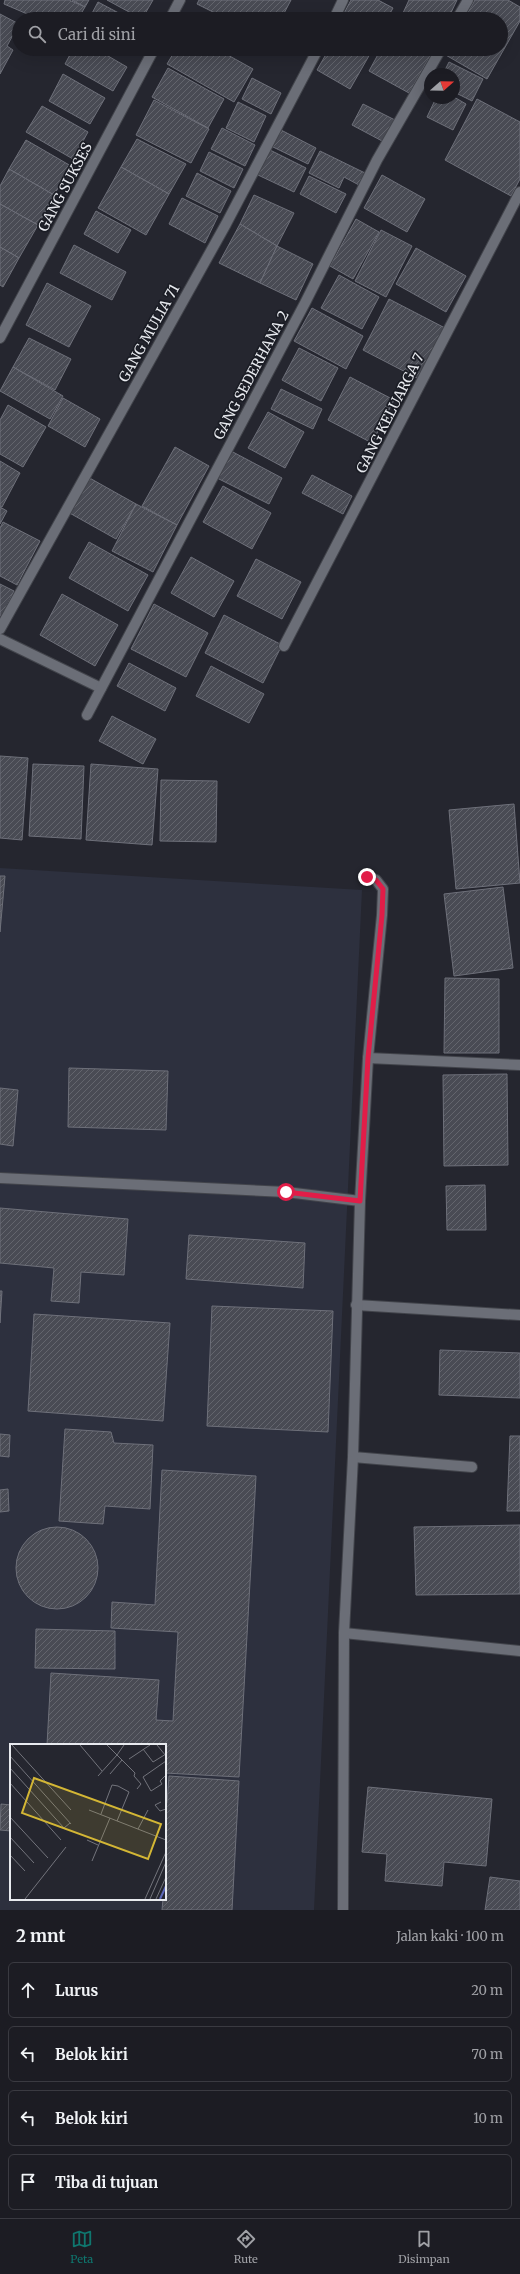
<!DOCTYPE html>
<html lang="id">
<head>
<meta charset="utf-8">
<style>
	body { margin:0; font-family:Merriweather,serif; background:#292930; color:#f1f3f6 }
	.compass { position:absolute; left:424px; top:68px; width:36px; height:36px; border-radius:50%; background:#1c1c23; box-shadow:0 4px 16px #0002; rotate:70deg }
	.stop { position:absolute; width:12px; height:12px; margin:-9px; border:3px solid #e11d48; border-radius:50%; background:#fff }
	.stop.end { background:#e11d48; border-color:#fff; box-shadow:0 1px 4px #0008 }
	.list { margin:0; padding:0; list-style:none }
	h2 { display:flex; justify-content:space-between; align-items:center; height:52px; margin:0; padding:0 16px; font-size:17px }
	h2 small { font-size:13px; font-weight:400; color:#a0a1a6 }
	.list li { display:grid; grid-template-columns:26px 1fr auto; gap:12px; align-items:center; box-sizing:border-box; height:56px; margin:0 8px 8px; padding:0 8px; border:1px solid #3a3a41; border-radius:6px }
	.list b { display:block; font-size:15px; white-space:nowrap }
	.list em { font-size:13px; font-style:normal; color:#a0a1a6 }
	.icon { flex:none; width:22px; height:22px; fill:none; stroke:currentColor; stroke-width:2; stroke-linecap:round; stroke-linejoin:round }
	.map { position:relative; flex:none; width:520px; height:1910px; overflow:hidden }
	.search { position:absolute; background:#1c1c23; box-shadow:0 4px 16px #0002; left:12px; right:12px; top:12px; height:44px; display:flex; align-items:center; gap:10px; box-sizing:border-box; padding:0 14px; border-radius:22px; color:#a0a1a6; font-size:15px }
	.sheet { height:308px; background:#1c1c23 }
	nav { display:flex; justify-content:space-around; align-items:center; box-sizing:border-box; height:56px; border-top:1px solid #3a3a41; background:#1c1c23; font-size:11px; color:#a0a1a6 }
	nav a { display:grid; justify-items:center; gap:2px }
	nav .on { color:#0f766e }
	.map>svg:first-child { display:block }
	.built { fill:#2d303e; fill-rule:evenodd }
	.building { fill:url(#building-hatch); stroke:#6e707a }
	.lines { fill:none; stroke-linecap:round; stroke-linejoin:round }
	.lane-casing { stroke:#42444b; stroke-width:12 }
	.street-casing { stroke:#42444b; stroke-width:12 }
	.lane { stroke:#6b6e77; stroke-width:10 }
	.street { stroke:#6b6e77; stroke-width:10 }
	.route { stroke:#e11d48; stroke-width:5 }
	.labels { text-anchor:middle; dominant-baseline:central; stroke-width:3.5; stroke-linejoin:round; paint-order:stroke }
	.street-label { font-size:14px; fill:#e8eaef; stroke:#1b1d25 }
	.inset-river { fill:none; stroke:#5d68b9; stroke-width:2 }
	.inset-road { fill:none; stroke:#73747c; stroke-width:1 }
	.view { fill:#d3b635; fill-opacity:0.15; stroke:#d3b635; stroke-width:2 }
	.inset-edge { fill:none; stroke:#e8eaef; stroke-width:2 }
</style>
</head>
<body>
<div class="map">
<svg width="520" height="1910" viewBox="0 0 520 1910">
	<defs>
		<pattern id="building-hatch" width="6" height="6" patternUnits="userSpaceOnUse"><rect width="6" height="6" fill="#494b54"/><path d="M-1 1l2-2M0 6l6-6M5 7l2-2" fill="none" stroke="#63656d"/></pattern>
	</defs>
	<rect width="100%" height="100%" fill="#25262f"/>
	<path class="built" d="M0,868L362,890L314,1910H0ZM11,1745H165V1899H11Z"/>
	<g class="building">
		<path d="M5,0H69L85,7L78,19H39L4,4Z"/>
		<path d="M72,0H89L85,7Z"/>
		<path d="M107,0H153L142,19Z"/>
		<path d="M199,0H291L281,19H227L197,4Z"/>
		<path d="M351,0H378L393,8L387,19H341Z"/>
		<path d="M409,0H457L448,19H415L403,13Z"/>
		<path d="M475,0H508L520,7V21L487,79L444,54L446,49H501V19H464Z"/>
		<path d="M98,2L130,19H89Z"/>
		<path d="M0,14L19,24L7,46L13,50L0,74Z"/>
		<path d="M73,49H96L127,67L113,91L65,64Z"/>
		<path d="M111,49H125L122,55Z"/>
		<path d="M176,49H217L253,69L234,102L167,64Z"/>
		<path d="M329,49H361L370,54L350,89L317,70Z"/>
		<path d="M381,49H434L409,93L369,71Z"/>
		<path d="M449,62L483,79L472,101L454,92V74H443Z"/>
		<path d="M168,68L224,99L208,128L152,97Z"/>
		<path d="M63,74L105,98L90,124L49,101Z"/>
		<path d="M252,78L281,93L271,114L242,99Z"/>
		<path d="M454,97L466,104L453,130L427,117L436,98Z"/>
		<path d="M477,99L520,122V179L511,196L445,160Z"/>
		<path d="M154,100L209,129L191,163L136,135Z"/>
		<path d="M238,102L266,116L254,142L226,128Z"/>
		<path d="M363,104L395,120L384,142L352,125Z"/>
		<path d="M42,106L88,132L73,159L26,132Z"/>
		<path d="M222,128L255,145L245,166L211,149Z"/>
		<path d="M279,129L316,148L308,164L271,146Z"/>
		<path d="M137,139L186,164L169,194L121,167Z"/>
		<path d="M26,140L71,166L54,195L9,169Z"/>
		<path d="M270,150L306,168L294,192L258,175Z"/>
		<path d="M320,151L365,173L359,185L344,177L339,188L309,173Z"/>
		<path d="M209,152L243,169L234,188L200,171Z"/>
		<path d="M121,167L169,194L146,235L98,208Z"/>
		<path d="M9,169L54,195L38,225L0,204V186Z"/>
		<path d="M197,173L231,191L220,213L186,196Z"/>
		<path d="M382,175L425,199L407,232L364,208Z"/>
		<path d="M309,176L346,194L336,213L300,194Z"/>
		<path d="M254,195L294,213L277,246L240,224Z"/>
		<path d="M182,198L218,216L205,243L169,224Z"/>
		<path d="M0,204L38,225L19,258L0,247Z"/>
		<path d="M96,211L131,230L118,253L84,234Z"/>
		<path d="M356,219L379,232L353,279L330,266Z"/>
		<path d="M240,224L277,246L260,283L219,263Z"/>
		<path d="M381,230L412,246L386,297L355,281Z"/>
		<path d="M74,245L126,272L112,300L60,273Z"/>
		<path d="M277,246L313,264L296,300L260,283Z"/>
		<path d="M0,247L19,258L3,287L0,285Z"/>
		<path d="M416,248L466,276L446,312L396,284Z"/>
		<path d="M339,275L379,297L362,329L321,308Z"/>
		<path d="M47,283L91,306L69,347L26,325Z"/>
		<path d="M389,299L445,328L419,379L363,350Z"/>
		<path d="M312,308L363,336L346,369L294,341Z"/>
		<path d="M29,338L71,359L55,390L13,367Z"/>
		<path d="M299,348L338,368L321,401L282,380Z"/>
		<path d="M13,367L63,396L50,419L0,391Z"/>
		<path d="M350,377L394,400L372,443L328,420Z"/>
		<path d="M281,389L322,409L313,429L271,409Z"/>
		<path d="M63,398L100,419L85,447L48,426Z"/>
		<path d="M8,405L46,427L23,467L0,454V420Z"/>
		<path d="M268,412L304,432L285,468L248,448Z"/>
		<path d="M175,447L209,466L177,525L142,506Z"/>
		<path d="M231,451L282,478L269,504L217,478Z"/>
		<path d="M0,461L20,473L2,507L0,506Z"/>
		<path d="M312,475L352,496L343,514L302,493Z"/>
		<path d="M86,476L136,504L116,539L66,511Z"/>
		<path d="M223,486L271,513L252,549L203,522Z"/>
		<path d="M136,504L177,525L153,572L112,551Z"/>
		<path d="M0,507L7,511L0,524Z"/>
		<path d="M3,522L40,541L17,585L0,576V528Z"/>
		<path d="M89,542L148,575L128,611L69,578Z"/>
		<path d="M191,557L234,581L214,617L171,593Z"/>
		<path d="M256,559L301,582L282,619L237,596Z"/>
		<path d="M0,584L14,591L2,616H0Z"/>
		<path d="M62,594L118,625L95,666L40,635Z"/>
		<path d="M154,604L208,633L186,677L131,649Z"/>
		<path d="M224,615L282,645L263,683L205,653Z"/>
		<path d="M129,663L176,688L165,711L117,686Z"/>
		<path d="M211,666L264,694L249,723L196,696Z"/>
		<path d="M112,716L156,739L143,764L99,741Z"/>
		<path d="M0,756L28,758L22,840L0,838Z"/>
		<path d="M33,764L84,766L81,839L29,836Z"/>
		<path d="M91,764L158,769L152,845L86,840Z"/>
		<path d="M161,780L217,781L216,842L160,841Z"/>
		<path d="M514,804L520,883L456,889L449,810Z"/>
		<path d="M0,876H5L0,932Z"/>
		<path d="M503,887L513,968L454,976L444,894Z"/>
		<path d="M445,978L499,979V1053H444Z"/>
		<path d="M69,1068L168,1071L166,1130L68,1127Z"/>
		<path d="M507,1074L508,1165L444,1166L443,1075Z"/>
		<path d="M0,1088L18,1090L13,1146L0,1144Z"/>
		<path d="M485,1185L486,1230H447L446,1186Z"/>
		<path d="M0,1208L128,1219L124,1275L81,1272L79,1303L51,1301L54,1268L0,1263Z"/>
		<path d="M189,1235L305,1243L303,1288L186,1279Z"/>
		<path d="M0,1291H2L0,1323Z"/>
		<path d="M212,1306L333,1311L328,1432L207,1426Z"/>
		<path d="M34,1314L170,1323L163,1421L28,1411Z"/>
		<path d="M440,1350L520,1353V1398L439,1395Z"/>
		<path d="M65,1429L111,1432L114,1443L153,1445L150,1509L105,1506L103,1524L59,1521Z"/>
		<path d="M0,1434L10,1435L9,1457L0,1456Z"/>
		<path d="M510,1436H520V1511H507Z"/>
		<path d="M162,1470L256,1476L239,1777L165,1773V1745H47L51,1673L159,1680L156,1720L173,1721L178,1632L111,1628L112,1602L155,1605Z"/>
		<path d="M8,1489L9,1511L0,1512V1490Z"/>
		<path d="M520,1525V1594L416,1595L414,1527Z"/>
		<circle cx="57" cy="1568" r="41"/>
		<path d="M36,1629L115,1631V1669L35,1668Z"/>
		<path d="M169,1776L239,1781L232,1910H162L163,1899H165V1802L167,1803Z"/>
		<path d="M368,1787L492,1799L486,1866L444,1862L442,1886L385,1881L387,1854L362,1852Z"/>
		<path d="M1,1804L11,1805V1831L0,1830Z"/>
		<path d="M490,1877L520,1881V1910H485Z"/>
	</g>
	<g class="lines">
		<defs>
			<path id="lane" d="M0,1178L286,1192L360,1201"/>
			<g id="street">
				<path d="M170,19L180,0"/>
				<path d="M334,19L343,0"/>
				<path d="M457,19L468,0"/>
				<path d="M0,338L154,49"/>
				<path d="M0,629L226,224L318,49"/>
				<path d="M0,639L101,688"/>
				<path d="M284,646L520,192"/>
				<path d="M87,715L305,303L377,160L441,49"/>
				<path d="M368,1058L520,1065"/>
				<path d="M356,1305L520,1315"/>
				<path d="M353,1457L472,1467"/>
				<path d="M344,1633L520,1651"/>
				<path d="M343,1910L344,1633L353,1457L360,1201L368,1058L382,915L383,889L376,880L367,877"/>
			</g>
		</defs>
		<use href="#lane" class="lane-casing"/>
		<use href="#street" class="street-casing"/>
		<use href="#lane" class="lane"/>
		<use href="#street" class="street"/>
	</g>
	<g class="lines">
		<path class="route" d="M286,1192L360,1201L368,1058L382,915L383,889L376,880L367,877"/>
	</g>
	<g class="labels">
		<g class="street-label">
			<text transform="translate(65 187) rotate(-62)">GANG SUKSES</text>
			<text transform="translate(149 333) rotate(-61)">GANG MULIA 71</text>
			<text transform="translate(251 375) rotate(-62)">GANG SEDERHANA 2</text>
			<text transform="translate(390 413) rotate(-63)">GANG KELUARGA 7</text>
		</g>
	</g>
	<g transform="translate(10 1744)">
		<rect width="156" height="156" fill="#25262f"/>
		<path class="inset-river" d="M150,155L156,142"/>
		<path class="inset-road" d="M2,1L61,66M70,1L92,27M97,1L107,11L114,1M147,1L156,12M133,5L143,18L156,10M0,12L61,80M119,15L140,1M156,17L133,33L141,47L152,40L150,37L156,31M0,24L54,84L60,79M100,30L112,16M88,32L107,11L125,29L124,32L131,40L127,45M0,39L51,96M151,58L145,61L150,67L156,65M79,66L156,96M91,70L102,41L108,42L119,48L107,77M0,73L38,114M128,85L138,66M0,93L24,119M77,96L88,101M0,111L15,127M82,117L100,74M15,155L56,103M135,155L156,108M140,155L156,118M146,155L156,133"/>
		<path class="view" d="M24,34L151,80L138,115L12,69Z"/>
		<rect width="156" height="156" class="inset-edge"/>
	</g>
</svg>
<svg class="compass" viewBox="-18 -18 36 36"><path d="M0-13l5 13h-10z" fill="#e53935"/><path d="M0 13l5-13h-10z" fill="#a0a1a6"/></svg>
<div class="stop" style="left:286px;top:1192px"></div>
<div class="stop end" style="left:367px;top:877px"></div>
<div class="search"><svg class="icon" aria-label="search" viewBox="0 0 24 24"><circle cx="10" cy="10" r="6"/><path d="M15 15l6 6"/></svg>Cari di sini</div>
</div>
<section class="sheet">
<h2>2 mnt<small>Jalan kaki · 100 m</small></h2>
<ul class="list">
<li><svg class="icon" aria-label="ahead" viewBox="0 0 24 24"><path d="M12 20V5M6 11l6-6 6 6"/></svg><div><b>Lurus</b></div><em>20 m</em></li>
<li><svg class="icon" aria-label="left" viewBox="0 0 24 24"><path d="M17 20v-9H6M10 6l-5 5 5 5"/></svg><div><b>Belok kiri</b></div><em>70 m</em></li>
<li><svg class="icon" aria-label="left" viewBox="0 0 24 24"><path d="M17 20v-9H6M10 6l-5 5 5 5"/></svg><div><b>Belok kiri</b></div><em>10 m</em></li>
<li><svg class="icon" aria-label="arrive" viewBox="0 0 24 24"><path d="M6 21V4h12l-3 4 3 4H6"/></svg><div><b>Tiba di tujuan</b></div></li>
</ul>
</section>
<nav>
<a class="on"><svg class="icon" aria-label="map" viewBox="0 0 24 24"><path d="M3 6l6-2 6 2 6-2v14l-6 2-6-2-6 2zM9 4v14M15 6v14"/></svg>Peta</a>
<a><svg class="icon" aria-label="directions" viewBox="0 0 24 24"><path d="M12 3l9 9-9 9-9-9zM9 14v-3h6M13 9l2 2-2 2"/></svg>Rute</a>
<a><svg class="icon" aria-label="saved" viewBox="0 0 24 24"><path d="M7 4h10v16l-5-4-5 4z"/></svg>Disimpan</a>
</nav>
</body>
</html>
